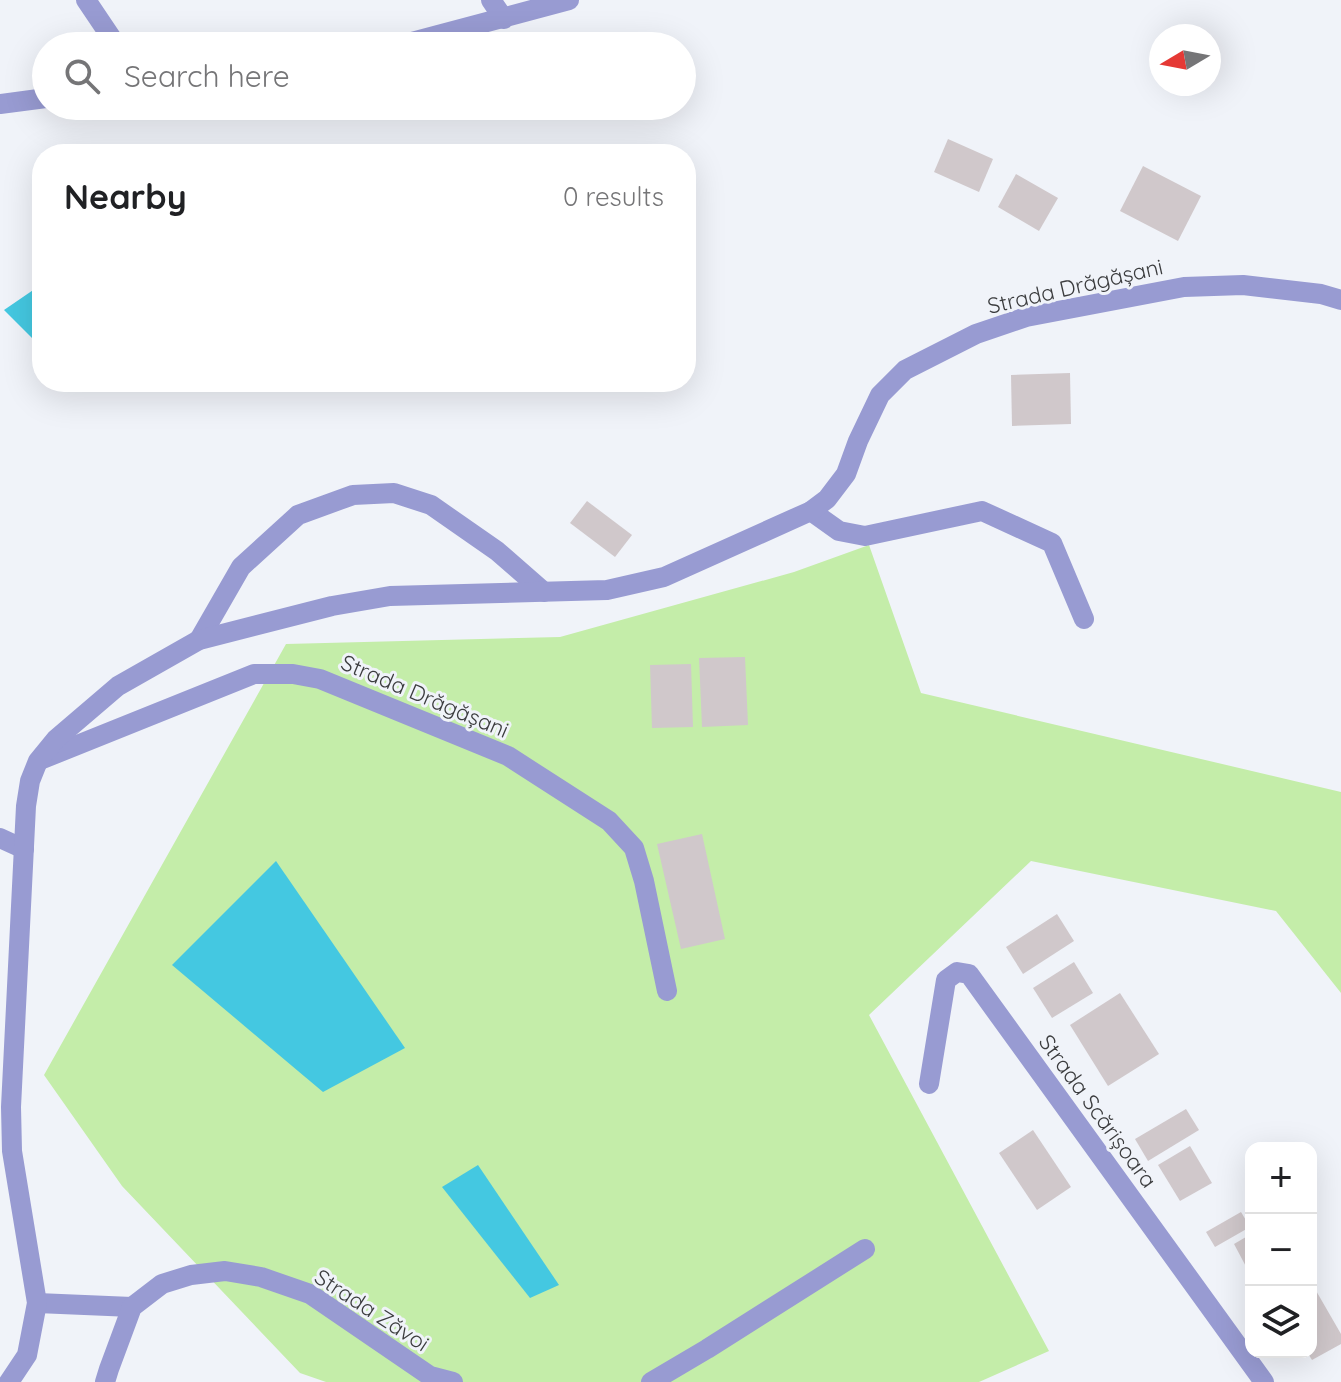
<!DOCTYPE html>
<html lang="en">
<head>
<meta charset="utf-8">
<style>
	body { margin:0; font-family:Quicksand,sans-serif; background:#f6f6f6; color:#202124 }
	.controls { position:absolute; right:24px; bottom:24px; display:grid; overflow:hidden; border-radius:16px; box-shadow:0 8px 32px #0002 }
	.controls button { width:72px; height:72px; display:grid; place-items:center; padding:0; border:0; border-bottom:2px solid #e0e0e0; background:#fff; color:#202124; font:40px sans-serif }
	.compass { position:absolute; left:1149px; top:24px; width:72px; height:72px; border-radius:50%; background:#fff; box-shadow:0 8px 32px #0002; rotate:260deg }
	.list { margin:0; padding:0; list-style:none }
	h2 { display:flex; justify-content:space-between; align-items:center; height:104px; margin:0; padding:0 32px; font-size:34px }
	h2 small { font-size:26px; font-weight:400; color:#757577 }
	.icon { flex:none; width:44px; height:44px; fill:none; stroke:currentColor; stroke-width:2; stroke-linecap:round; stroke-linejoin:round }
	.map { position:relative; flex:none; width:1341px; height:1382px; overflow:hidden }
	.search { position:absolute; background:#fff; box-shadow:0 8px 32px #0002; left:32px; top:32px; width:664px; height:88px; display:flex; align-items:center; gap:20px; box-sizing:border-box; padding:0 28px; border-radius:44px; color:#757577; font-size:30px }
	.panel { position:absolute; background:#fff; box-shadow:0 8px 32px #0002; left:32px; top:144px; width:664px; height:248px; border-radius:32px }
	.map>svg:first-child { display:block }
	.green { fill:#c4eda9 }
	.water { fill:#44c8e1 }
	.building { fill:#d0c8cb }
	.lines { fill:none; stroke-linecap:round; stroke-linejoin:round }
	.minor { stroke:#989bd2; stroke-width:20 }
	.labels { text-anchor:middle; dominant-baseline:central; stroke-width:6; stroke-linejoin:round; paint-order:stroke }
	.street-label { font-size:22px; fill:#3b3c3e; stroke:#f0f3f9 }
</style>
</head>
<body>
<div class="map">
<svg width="1341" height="1382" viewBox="0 0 1341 1382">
	<rect width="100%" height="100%" fill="#f0f3f9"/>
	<path class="green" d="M869,545L921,693L1341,792V993L1276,911L1031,861L869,1015L1049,1351L979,1382H326L300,1373L122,1186L44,1075L286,644L560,637L794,572Z"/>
	<g class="water">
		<path d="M42,284V348L4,310Z"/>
		<path d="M276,861L405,1048L323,1092L172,965Z"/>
		<path d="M478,1165L559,1285L530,1298L442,1187Z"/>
	</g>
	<g class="building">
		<path d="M948,139L993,159L979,192L934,172Z"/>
		<path d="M1143,166L1201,196L1178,241L1120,211Z"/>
		<path d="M1016,174L1058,198L1039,231L998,207Z"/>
		<path d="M1070,373L1071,424L1012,426L1011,375Z"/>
		<path d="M587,501L632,535L615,557L570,523Z"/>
		<path d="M745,657L748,725L702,727L699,658Z"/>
		<path d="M691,664L693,727L652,728L650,665Z"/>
		<path d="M702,834L725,939L681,949L657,844Z"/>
		<path d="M1057,914L1074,941L1023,974L1006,947Z"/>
		<path d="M1074,962L1093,993L1052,1018L1033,988Z"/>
		<path d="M1120,993L1159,1054L1108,1086L1070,1025Z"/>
		<path d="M1186,1109L1199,1130L1148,1161L1135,1139Z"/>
		<path d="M1033,1130L1071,1187L1037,1210L999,1153Z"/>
		<path d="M1190,1146L1212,1183L1180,1201L1158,1165Z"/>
		<path d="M1241,1212L1250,1227L1215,1247L1206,1232Z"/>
		<path d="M1251,1234V1276L1234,1244Z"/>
		<path d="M1311,1282L1341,1334V1344L1312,1360L1307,1352H1311Z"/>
	</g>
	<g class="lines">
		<g class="minor">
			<path d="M86,0L117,46"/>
			<path d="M491,0L504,19"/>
			<path d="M397,46L569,0"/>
			<path d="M0,104L46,98"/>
			<path d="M811,511L839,531L865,536L982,511L1052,543L1084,619"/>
			<path d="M199,640L241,567L298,515L353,495L394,493L431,505L497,551L544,592"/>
			<path d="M40,760L254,674H293L320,679L508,756L609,821L634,848L644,881L667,991"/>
			<path d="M0,838L24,849"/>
			<path d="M929,1084L946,980L957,972L969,974L1264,1382"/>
			<path d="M37,1303L132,1307"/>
			<path d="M9,1382L27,1355L37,1303L12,1151L11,1107L26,806L30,781L38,761L56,739L118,686L199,640L332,606L390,596L607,590L664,577L811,511L827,499L846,474L858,441L880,395L905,370L976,334L1026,317L1184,287L1243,285L1321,294L1341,300"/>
			<path d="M105,1382L109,1369L132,1307L162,1284L191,1275L225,1271L261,1277L310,1294L430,1376L453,1382"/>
			<path d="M651,1382L707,1349L865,1249"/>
		</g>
	</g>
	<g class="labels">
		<g class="street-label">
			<text transform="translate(1075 286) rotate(-13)">Strada Drăgășani</text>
			<text transform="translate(425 696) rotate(23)">Strada Drăgășani</text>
			<text transform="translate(1098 1111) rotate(54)">Strada Scărișoara</text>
			<text transform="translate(372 1310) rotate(33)">Strada Zăvoi</text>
		</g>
	</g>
</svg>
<div class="controls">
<button>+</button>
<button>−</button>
<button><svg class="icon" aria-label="layers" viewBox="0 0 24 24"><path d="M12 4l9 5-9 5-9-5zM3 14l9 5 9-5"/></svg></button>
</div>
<svg class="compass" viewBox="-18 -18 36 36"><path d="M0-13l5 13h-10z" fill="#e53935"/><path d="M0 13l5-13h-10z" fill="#757577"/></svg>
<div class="search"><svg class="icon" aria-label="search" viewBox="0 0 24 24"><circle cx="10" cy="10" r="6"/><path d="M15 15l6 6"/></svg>Search here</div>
<section class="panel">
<h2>Nearby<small>0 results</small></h2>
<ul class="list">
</ul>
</section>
</div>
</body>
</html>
